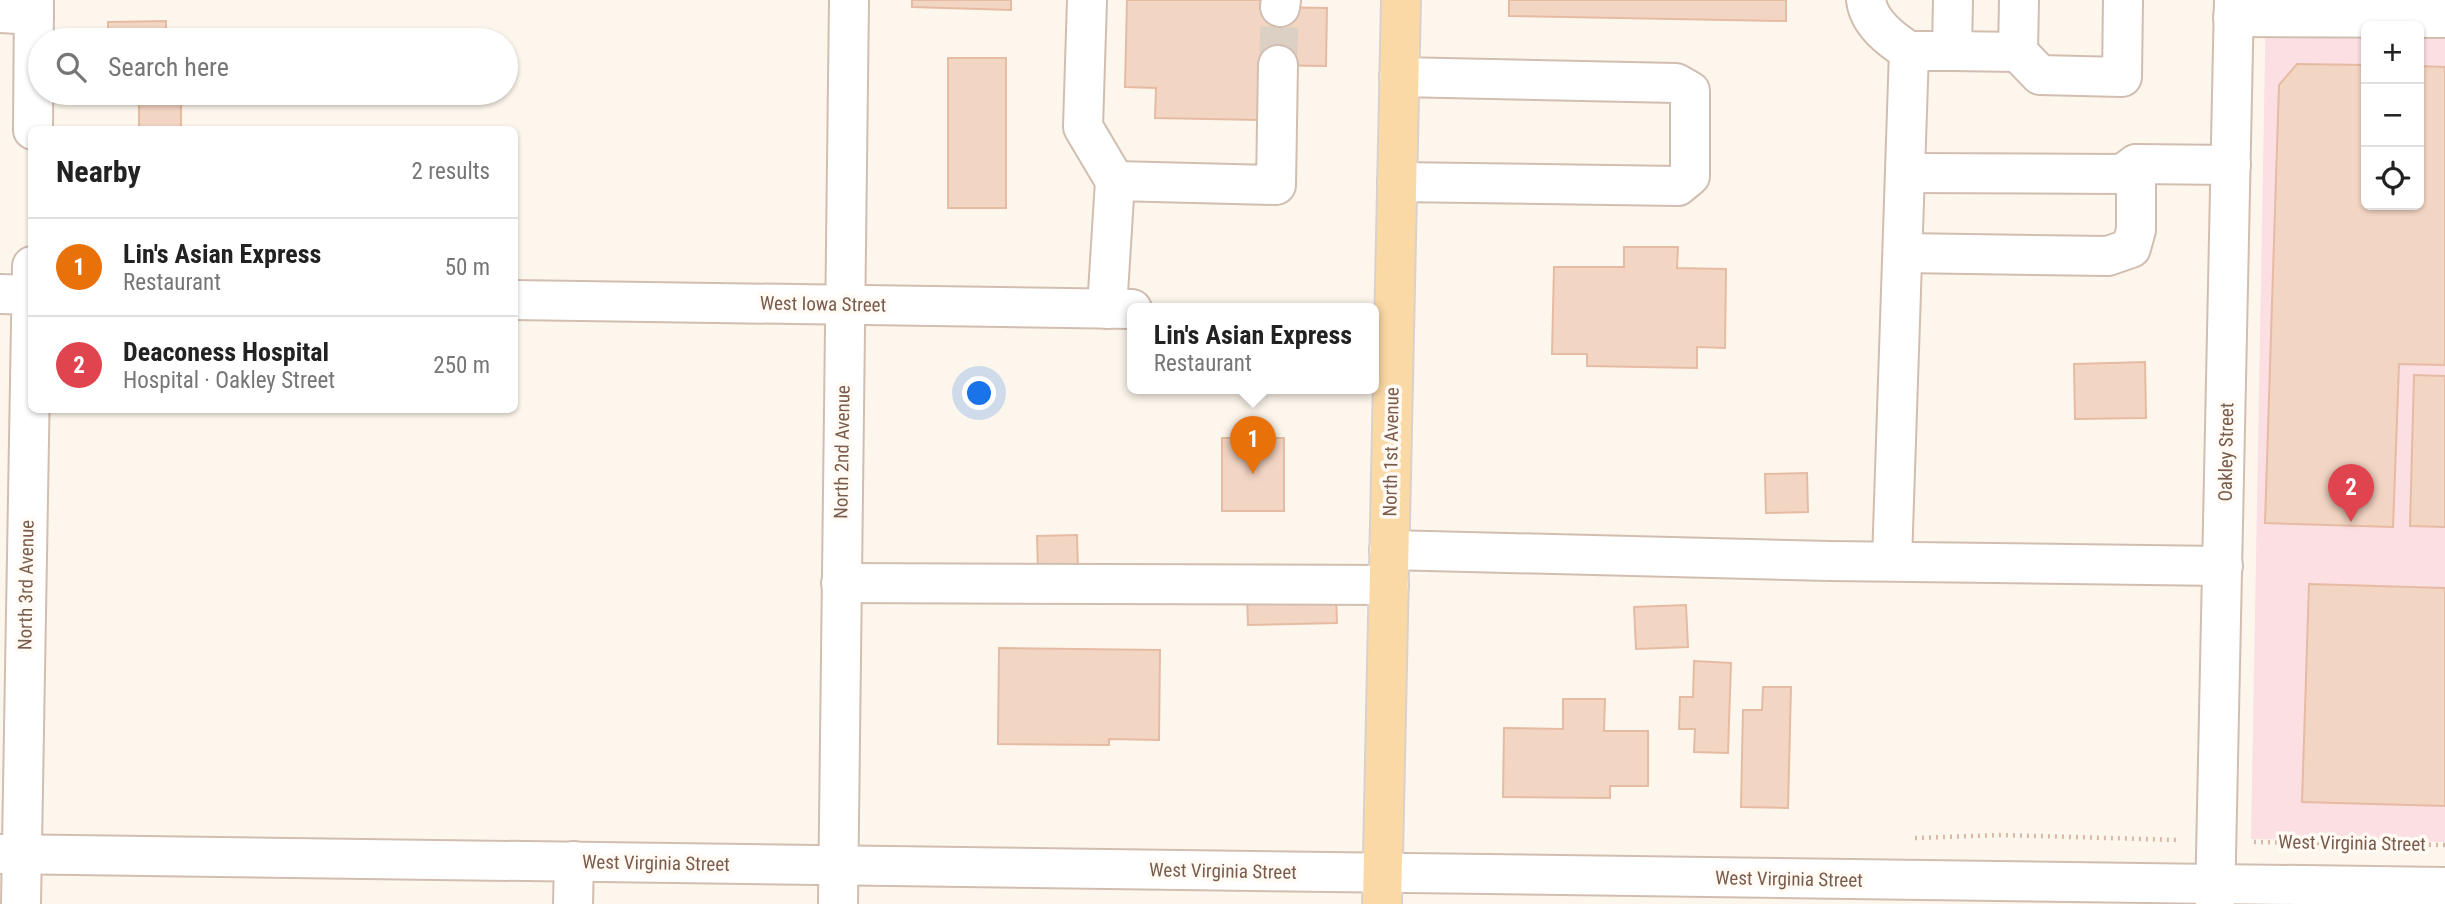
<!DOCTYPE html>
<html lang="en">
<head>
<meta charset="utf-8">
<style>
	body { margin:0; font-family:"Roboto Condensed",sans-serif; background:#f6f6f6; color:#222 }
	.controls { position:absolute; right:21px; top:21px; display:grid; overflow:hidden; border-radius:10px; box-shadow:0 2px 5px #0004 }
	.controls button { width:63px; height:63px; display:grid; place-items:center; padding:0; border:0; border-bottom:2px solid #e0e0e0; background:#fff; color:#222; font:35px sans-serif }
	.you { position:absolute; left:980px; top:394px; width:24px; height:24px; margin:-18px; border:5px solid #fff; border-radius:50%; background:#1a73e8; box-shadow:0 0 0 10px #1a73e833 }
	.badge { display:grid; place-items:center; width:46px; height:46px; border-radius:50%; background:#111827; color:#fff; font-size:23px; font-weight:700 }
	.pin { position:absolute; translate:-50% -58px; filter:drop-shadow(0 2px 4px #0008) }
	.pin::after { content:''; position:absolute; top:37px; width:24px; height:21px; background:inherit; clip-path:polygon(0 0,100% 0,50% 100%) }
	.popup { position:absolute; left:1127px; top:303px; width:252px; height:91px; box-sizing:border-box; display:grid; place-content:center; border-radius:10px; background:#fff; filter:drop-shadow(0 2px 5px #0005); font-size:23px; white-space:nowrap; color:#767676 }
	.popup b { font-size:26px; color:#222 }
	.popup::after { content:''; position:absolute; left:50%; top:100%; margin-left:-14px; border:14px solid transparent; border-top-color:#fff }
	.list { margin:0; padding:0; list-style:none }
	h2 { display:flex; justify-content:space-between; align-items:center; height:91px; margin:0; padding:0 28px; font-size:30px }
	h2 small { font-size:23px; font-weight:400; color:#767676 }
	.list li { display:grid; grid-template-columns:46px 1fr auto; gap:21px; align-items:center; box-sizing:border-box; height:98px; padding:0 28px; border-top:2px solid #e0e0e0 }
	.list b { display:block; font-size:26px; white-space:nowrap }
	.list p { margin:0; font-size:23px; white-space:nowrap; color:#767676 }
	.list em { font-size:23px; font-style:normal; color:#767676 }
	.icon { flex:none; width:38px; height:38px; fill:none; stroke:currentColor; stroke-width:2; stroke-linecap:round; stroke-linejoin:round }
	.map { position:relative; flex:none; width:2445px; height:904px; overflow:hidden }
	.search { position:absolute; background:#fff; box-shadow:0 2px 5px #0004; left:28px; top:28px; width:490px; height:77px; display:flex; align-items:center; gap:18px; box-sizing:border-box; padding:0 24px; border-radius:38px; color:#767676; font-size:26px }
	.panel { position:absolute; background:#fff; box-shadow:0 2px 5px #0004; left:28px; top:126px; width:490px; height:287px; border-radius:10px }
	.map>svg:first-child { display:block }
	.medical { fill:#fbdfe3; fill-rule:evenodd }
	.building { fill:#f3d5c3; stroke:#e6bba3; stroke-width:2 }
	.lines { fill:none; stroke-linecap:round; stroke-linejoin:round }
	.minor-tunnel { stroke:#dcd0c4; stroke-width:38; stroke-dasharray:38 19; stroke-linecap:butt }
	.minor-casing { stroke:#d1beb0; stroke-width:42 }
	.major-casing { stroke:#dad1cd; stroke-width:42 }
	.path { stroke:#d9b8a5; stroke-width:4.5; stroke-dasharray:2 5; stroke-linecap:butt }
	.minor { stroke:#fff; stroke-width:38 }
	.major { stroke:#fbd9a5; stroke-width:38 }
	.labels { text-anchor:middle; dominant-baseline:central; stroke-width:7; stroke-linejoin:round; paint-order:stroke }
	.street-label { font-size:19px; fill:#7a5c4d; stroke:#fffaf3 }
</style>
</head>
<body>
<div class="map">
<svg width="2445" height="904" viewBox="0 0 2445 904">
	<rect width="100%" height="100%" fill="#fdf6ec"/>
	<path class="medical" d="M2266,0H2445V842L2251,839ZM2366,26H2419V205H2366Z"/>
	<g class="building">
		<path d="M912,0H1011V10L912,7Z"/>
		<path d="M1127,0H1264V7L1327,8L1326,66L1262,65L1260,120L1155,118L1156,88L1125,87Z"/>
		<path d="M1509,0H1786V21L1509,16Z"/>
		<path d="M166,21V40H108V22Z"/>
		<rect x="948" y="58" width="58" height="150"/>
		<path d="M2297,64L2366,65V205H2419V66L2445,67V365L2399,364L2393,527L2265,523L2279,85Z"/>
		<path d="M181,98V129H139V99Z"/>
		<path d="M1624,247H1678L1677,268L1726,269L1725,348L1697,347V368L1587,366V354H1552L1554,267H1624Z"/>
		<path d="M2145,362L2146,418L2075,419L2074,364Z"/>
		<path d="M2414,375L2445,376V527L2410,526Z"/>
		<rect x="1222" y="438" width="62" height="73"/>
		<path d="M1807,473L1808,512L1766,513L1765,474Z"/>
		<path d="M1077,535L1078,569L1038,570L1037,536Z"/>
		<path d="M2309,584L2445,588V806L2302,802Z"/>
		<path d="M1336,593L1337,623L1248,625L1247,595Z"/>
		<path d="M1686,605L1688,647L1636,649L1634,607Z"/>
		<path d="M999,648L1160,650L1159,740L1109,739V745L998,744Z"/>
		<path d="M1694,661L1731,663L1728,753L1694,752L1695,729H1679L1680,697H1693Z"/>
		<path d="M1763,687H1791L1788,808L1741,807L1743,710H1762Z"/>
		<path d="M1563,699H1605L1604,731H1648V786H1610V798L1503,797L1504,728L1563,729Z"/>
	</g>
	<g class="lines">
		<path class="minor-tunnel" d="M1278,65L1280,7"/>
		<defs>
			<g id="minor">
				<path d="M1087,0L1083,127L1115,181L1107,309"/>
				<path d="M1866,0C1869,23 1890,39 1909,51"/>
				<path d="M1280,7L1281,0"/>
				<path d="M0,13L34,15"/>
				<path d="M2233,17L2445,18"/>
				<path d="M1952,51L2018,52L2019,0"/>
				<path d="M2018,52L2040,75L2122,77L2123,0"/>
				<path d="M33,130L34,0"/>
				<path d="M1906,173L2122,174L2136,164L2231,165"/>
				<path d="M1115,181L1276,185L1278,65"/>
				<path d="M1397,182L1678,186L1690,176V91L1676,83L1399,77"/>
				<path d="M1903,253L2108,256L2131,248L2136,230V164"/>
				<path d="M0,294L32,295"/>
				<path d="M514,300L1132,309"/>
				<path d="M1389,550L1830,561L2223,566"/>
				<path d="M1892,561L1909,51H1952L1953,0"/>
				<path d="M841,583L1389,585"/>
				<path d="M0,854L2445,887"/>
				<path d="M21,904L32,266"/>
				<path d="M573,904L574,861"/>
				<path d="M838,904L849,0"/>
				<path d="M2215,904L2234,0"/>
			</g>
			<path id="major" d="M1382,904L1401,0"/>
		</defs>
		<use href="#minor" class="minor-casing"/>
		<use href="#major" class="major-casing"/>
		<g class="path">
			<path d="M1915,838L2001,835L2179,840"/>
			<path d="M2254,842L2445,845"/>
		</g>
		<use href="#minor" class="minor"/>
		<use href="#major" class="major"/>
	</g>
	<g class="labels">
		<g class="street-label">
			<text transform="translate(823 304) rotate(1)">West Iowa Street</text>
			<text transform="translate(842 452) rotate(-89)">North 2nd Avenue</text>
			<text transform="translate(1391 452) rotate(-89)">North 1st Avenue</text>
			<text transform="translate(2226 452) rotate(-89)">Oakley Street</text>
			<text transform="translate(26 585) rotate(-89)">North 3rd Avenue</text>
			<text transform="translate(2352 843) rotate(1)">West Virginia Street</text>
			<text transform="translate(656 863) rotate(1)">West Virginia Street</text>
			<text transform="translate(1223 871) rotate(1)">West Virginia Street</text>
			<text transform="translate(1789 879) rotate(1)">West Virginia Street</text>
		</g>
	</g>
</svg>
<div class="controls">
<button>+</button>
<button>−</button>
<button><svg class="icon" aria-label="locate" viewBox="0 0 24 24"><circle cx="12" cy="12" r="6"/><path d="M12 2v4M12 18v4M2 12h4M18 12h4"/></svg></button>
</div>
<div class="you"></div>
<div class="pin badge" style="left:1253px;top:474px;background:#e8710a">1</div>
<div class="popup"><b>Lin's Asian Express</b>Restaurant</div>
<div class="pin badge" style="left:2351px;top:522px;background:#e0444e">2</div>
<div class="search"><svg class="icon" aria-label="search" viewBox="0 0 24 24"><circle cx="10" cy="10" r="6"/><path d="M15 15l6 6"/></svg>Search here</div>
<section class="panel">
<h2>Nearby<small>2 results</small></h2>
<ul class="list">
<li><span class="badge" style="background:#e8710a">1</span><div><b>Lin's Asian Express</b><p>Restaurant</p></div><em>50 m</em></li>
<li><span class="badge" style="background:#e0444e">2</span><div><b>Deaconess Hospital</b><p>Hospital · Oakley Street</p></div><em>250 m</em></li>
</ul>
</section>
</div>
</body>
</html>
